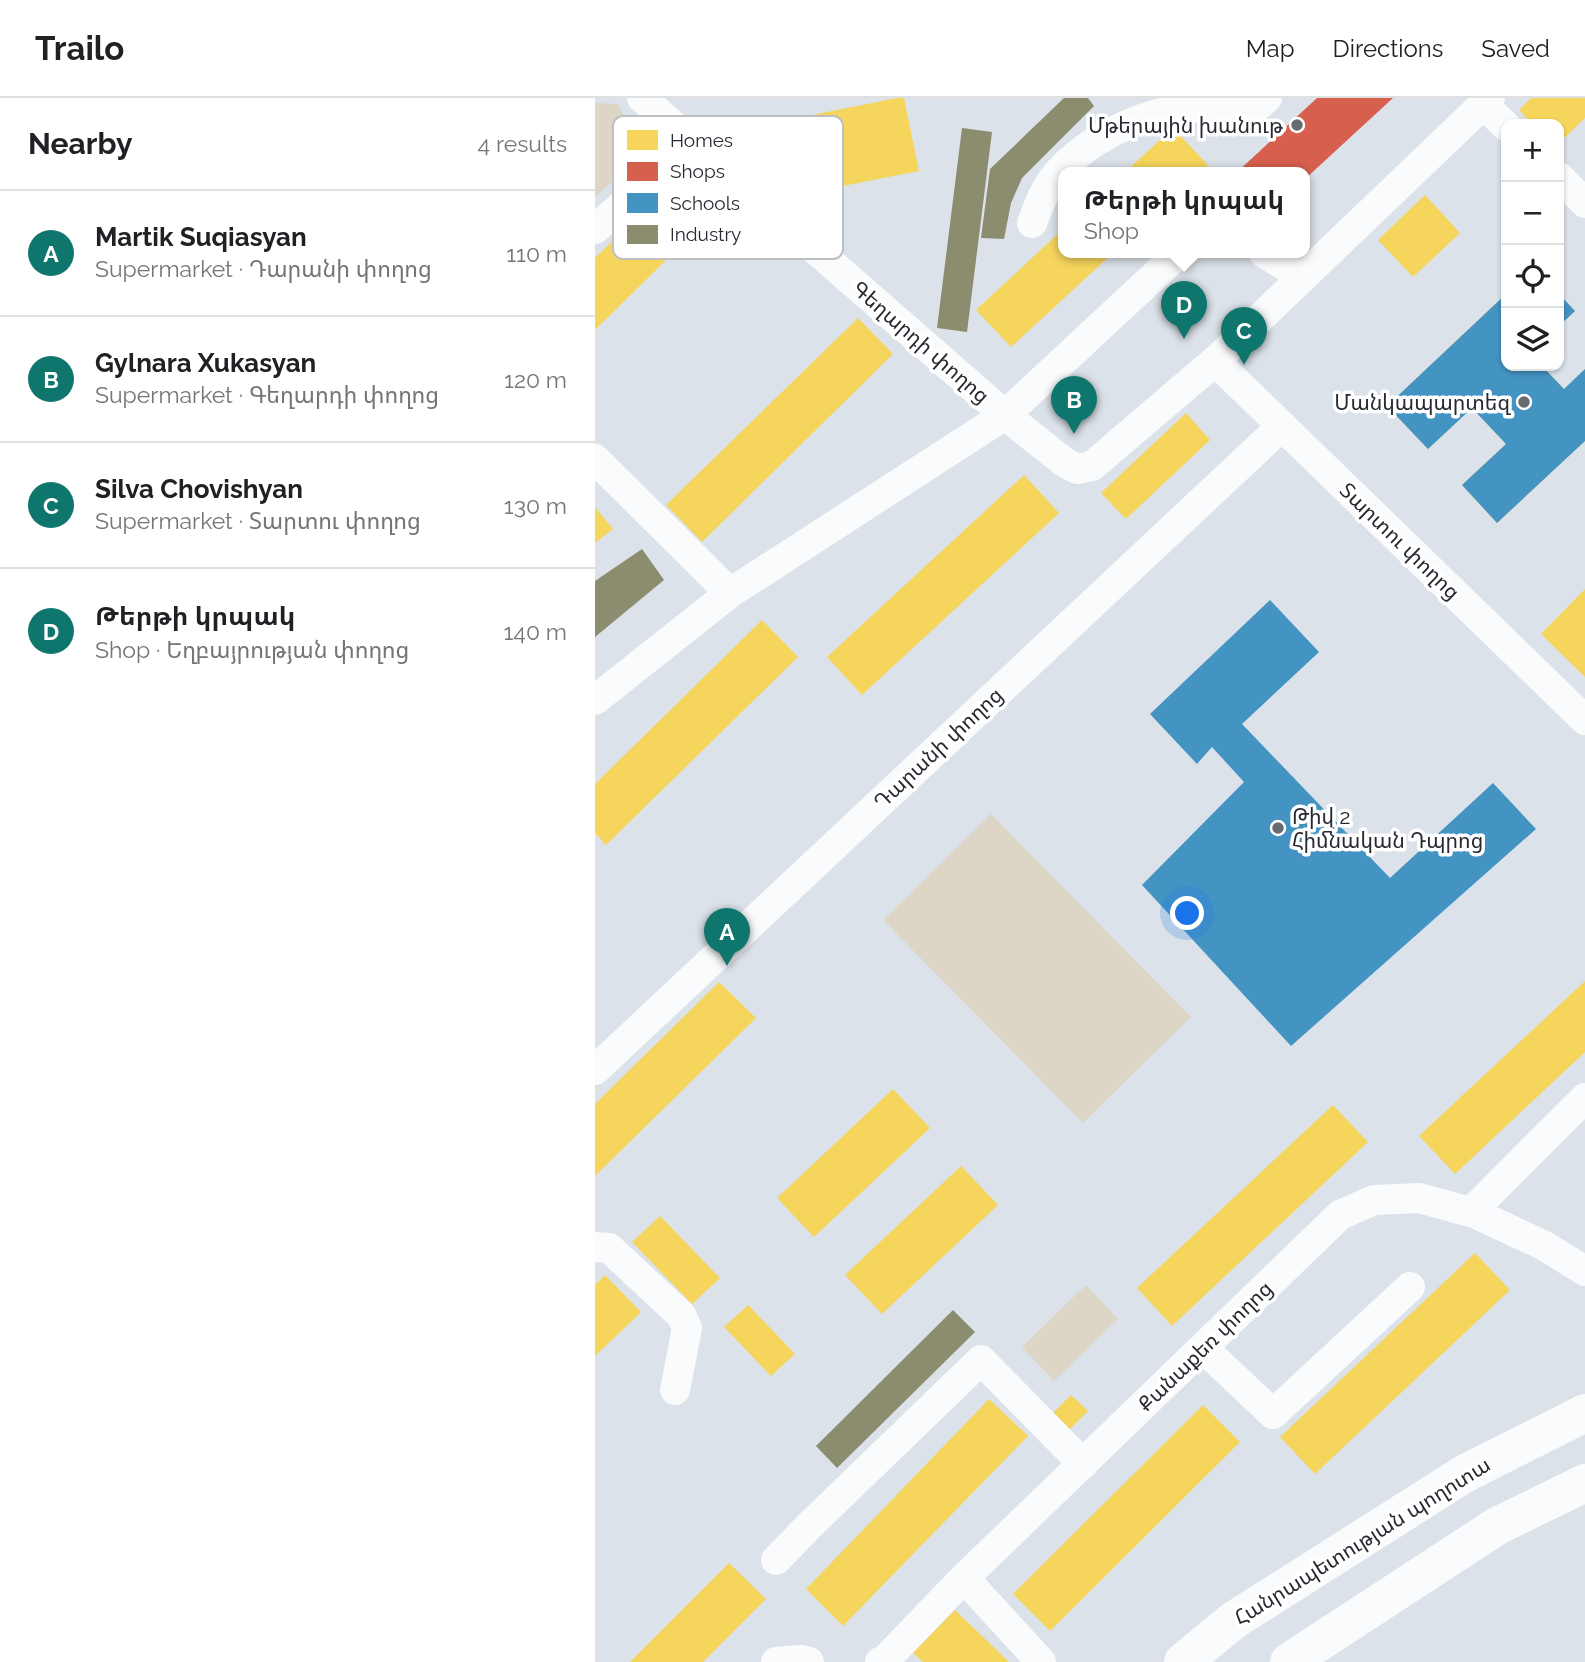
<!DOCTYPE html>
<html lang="en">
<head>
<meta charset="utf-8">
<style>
	body { margin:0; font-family:Raleway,"Noto Sans Armenian",sans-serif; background:#f2f2f2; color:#202124 }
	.controls { position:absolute; right:21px; top:21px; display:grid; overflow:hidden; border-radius:14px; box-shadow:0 2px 5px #0004 }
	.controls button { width:63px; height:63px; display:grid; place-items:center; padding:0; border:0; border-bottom:2px solid #e0e0e0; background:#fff; color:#202124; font:35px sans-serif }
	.you { position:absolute; left:593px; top:816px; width:24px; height:24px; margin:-18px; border:5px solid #fff; border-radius:50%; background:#1a73e8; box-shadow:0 0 0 10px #1a73e833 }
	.badge { display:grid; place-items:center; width:46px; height:46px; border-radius:50%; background:#0f766e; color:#fff; font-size:23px; font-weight:700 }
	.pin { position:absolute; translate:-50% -58px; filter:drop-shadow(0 2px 4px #0008) }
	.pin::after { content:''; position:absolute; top:37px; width:24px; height:21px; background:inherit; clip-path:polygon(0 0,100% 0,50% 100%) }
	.popup { position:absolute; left:463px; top:69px; width:252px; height:91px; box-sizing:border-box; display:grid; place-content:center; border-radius:14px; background:#fff; filter:drop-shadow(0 2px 5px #0005); font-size:23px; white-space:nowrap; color:#757577 }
	.popup b { font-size:26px; color:#202124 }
	.popup::after { content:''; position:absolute; left:50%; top:100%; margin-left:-14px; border:14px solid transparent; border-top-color:#fff }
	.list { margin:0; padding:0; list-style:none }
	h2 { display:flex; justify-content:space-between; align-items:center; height:91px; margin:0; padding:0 28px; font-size:30px }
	h2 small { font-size:23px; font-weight:400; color:#757577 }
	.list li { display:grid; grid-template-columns:46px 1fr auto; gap:21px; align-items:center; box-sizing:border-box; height:126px; padding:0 28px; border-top:2px solid #e0e0e0 }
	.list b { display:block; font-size:26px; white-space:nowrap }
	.list p { margin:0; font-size:23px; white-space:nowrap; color:#757577 }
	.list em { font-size:23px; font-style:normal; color:#757577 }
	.icon { flex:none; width:38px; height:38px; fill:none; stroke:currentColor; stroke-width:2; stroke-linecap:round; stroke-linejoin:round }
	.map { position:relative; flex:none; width:990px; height:1564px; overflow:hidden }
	header { display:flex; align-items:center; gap:42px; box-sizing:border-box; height:98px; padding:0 35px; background:#fff; border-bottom:2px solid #e0e0e0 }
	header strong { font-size:33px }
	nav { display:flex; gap:38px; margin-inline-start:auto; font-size:24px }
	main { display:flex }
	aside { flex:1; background:#fff }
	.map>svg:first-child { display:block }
	.green { fill:#ddd6c7 }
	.homes { fill:#f6d55c }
	.shops { fill:#d6604d }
	.schools { fill:#4393c3 }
	.industry { fill:#8c8c6e }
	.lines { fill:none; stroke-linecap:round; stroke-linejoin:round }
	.minor { stroke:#fafbfc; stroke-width:30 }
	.major { stroke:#fafbfc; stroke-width:38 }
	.poi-dot { fill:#666b71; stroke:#fff; stroke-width:2.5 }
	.labels { text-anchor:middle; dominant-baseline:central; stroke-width:7; stroke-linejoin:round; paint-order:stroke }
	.poi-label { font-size:21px; fill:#272b31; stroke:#fff; text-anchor:end }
	.street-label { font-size:21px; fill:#272b31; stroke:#fff }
	.key { fill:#fff; stroke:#bebfc1; stroke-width:2 }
	.key-label { font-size:19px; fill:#272b31 }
</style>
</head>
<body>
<header>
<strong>Trailo</strong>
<nav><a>Map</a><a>Directions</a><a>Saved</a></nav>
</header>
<main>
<aside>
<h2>Nearby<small>4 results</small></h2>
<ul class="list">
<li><span class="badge">A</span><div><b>Martik Suqiasyan</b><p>Supermarket · Դարանի փողոց</p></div><em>110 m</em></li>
<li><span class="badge">B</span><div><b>Gylnara Xukasyan</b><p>Supermarket · Գեղարդի փողոց</p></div><em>120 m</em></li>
<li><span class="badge">C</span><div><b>Silva Chovishyan</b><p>Supermarket · Տարտու փողոց</p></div><em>130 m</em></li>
<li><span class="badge">D</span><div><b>Թերթի կրպակ</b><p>Shop · Եղբայրության փողոց</p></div><em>140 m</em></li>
</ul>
</aside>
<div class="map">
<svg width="990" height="1564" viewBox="0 0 990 1564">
	<rect width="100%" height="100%" fill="#dbe2e9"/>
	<g class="green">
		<path d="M0,5L23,6L41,43L28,74L0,99Z"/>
		<path d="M396,716L596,919L488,1025L288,822Z"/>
		<path d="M491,1187L523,1221L459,1283L427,1249Z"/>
	</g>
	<g class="homes">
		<path d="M302,0H309L324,73L197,98L182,24Z"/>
		<path d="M936,0H990V20L964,45V26H937L924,12Z"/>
		<path d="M578,30L613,67L605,75H529Z"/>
		<path d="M90,72L126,108L0,232V160Z"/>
		<path d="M830,97L865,135L818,179L783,142Z"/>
		<path d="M468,131V155H518L416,249L381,212Z"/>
		<path d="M911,196V268H923L889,298L922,334L959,299L930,268H947L969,291L990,271V343L902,425L867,387L911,346L877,310L833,351L792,308Z"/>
		<path d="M964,196L980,213L964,228Z"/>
		<path d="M263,220L298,256L107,444L71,407Z"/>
		<path d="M591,315L615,342L531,421L506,395Z"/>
		<path d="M429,377L464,415L267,597L232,559Z"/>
		<path d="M0,409L18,431L0,445Z"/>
		<path d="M990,491V579L946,536Z"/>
		<path d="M167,522L203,559L11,747L0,735V686Z"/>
		<path d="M990,883V954L860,1076L824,1038Z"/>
		<path d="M124,884L161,920L0,1078V1006Z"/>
		<path d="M298,991L335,1030L219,1139L182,1100Z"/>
		<path d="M738,1007L773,1044L577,1228L542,1190Z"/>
		<path d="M366,1068L403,1107L287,1216L250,1177Z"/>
		<path d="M65,1118L125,1180L97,1206L37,1144Z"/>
		<path d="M880,1155L915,1192L720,1376L685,1339Z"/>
		<path d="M10,1177L46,1214L0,1258V1187Z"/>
		<path d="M153,1207L200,1256L176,1278L129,1229Z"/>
		<path d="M476,1297L493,1313L472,1334L456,1317Z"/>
		<path d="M394,1301L433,1338L248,1528L211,1491Z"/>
		<path d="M608,1307L645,1344L455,1533L418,1496Z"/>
		<path d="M134,1465L171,1501L108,1564H35Z"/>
		<path d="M360,1512L414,1564H328L318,1555Z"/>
	</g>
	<path class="shops" d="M722,0H798L710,81V75H641Z"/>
	<g class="schools">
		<path d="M911,196V268H947L969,291L990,271V343L902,425L867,387L911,346L877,310L833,351L792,308Z"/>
		<path d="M964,196L980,213L964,228Z"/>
		<path d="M675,502L724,554L647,626L795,780L898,685L941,731L696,948L547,787L649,684L617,649L602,666L555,616Z"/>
	</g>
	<g class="industry">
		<path d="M469,0H493L499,8L427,80L416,105L409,141L386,140L395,71Z"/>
		<path d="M367,30L397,34L372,234L342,230Z"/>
		<path d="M47,451L69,482L0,539V483Z"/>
		<path d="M358,1212L380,1234L242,1370L221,1348Z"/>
	</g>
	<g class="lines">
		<g class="minor">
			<path d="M47,0L410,317L469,364L482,371L497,368L620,263L895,0"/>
			<path d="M888,6L911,28"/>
			<path d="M964,79L990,105"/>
			<path d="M437,125C443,110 448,94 458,81C489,42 544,16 593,10C614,7 636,13 657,13L672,0"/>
			<path d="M0,131L98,45"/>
			<path d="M669,155L708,179"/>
			<path d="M620,263L990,622"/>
			<path d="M0,361L135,495"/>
			<path d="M0,602L135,495L410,317L584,155"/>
			<path d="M0,972L687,328"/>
			<path d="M876,1114L990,1000"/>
			<path d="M0,1149L14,1150L86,1217L92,1230L80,1292"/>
			<path d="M608,1250L678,1316L815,1189"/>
			<path d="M181,1462L214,1428L386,1262L488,1366"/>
			<path d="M369,1480L446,1564"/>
			<path d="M181,1564L207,1562L214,1564"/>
			<path d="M285,1564L290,1562L369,1480L745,1117L779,1102L824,1100L879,1115L948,1147L990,1173"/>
		</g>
		<g class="major">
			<path d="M588,1564L639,1522L869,1376L990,1315"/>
			<path d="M694,1564L902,1428L990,1385"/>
		</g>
	</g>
	<g class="poi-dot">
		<circle cx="702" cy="27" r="7"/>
		<circle cx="929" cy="304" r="7"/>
		<circle cx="683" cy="730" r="7"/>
	</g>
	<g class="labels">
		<g class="poi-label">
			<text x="688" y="27">Մթերային խանութ</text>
			<text x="915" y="304">Մանկապարտեզ</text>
			<text x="697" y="718" text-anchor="start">Թիվ 2<tspan x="697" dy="24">Հիմնական Դպրոց</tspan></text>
		</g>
		<g class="street-label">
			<text transform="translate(326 244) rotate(41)">Գեղարդի փողոց</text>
			<text transform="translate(805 443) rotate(44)">Տարտու փողոց</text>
			<text transform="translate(343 650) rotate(-43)">Դարանի փողոց</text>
			<text transform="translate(610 1248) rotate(-44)">Քանաքեռ փողոց</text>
			<text transform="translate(767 1443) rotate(-32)">Հանրապետության պողոտա</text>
		</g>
	</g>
	<rect x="18" y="18" width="230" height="143" rx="10" class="key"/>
	<rect x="32" y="32" width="31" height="20" fill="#f6d55c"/>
	<rect x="32" y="64" width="31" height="19" fill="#d6604d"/>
	<rect x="32" y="95" width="31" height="20" fill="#4393c3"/>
	<rect x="32" y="127" width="31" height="19" fill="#8c8c6e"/>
	<g class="key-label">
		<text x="75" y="49">Homes</text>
		<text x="75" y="80">Shops</text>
		<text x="75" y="112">Schools</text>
		<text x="75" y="143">Industry</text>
	</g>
</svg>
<div class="controls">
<button>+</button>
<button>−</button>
<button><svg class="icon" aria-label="locate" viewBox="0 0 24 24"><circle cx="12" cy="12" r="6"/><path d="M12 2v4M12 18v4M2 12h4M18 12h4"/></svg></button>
<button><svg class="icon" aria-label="layers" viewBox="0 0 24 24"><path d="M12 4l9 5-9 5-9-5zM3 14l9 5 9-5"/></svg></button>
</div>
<div class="you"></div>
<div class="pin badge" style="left:132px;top:868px">A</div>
<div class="pin badge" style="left:479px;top:336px">B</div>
<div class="pin badge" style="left:649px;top:267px">C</div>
<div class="pin badge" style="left:589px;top:241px">D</div>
<div class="popup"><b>Թերթի կրպակ</b>Shop</div>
</div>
</main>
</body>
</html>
